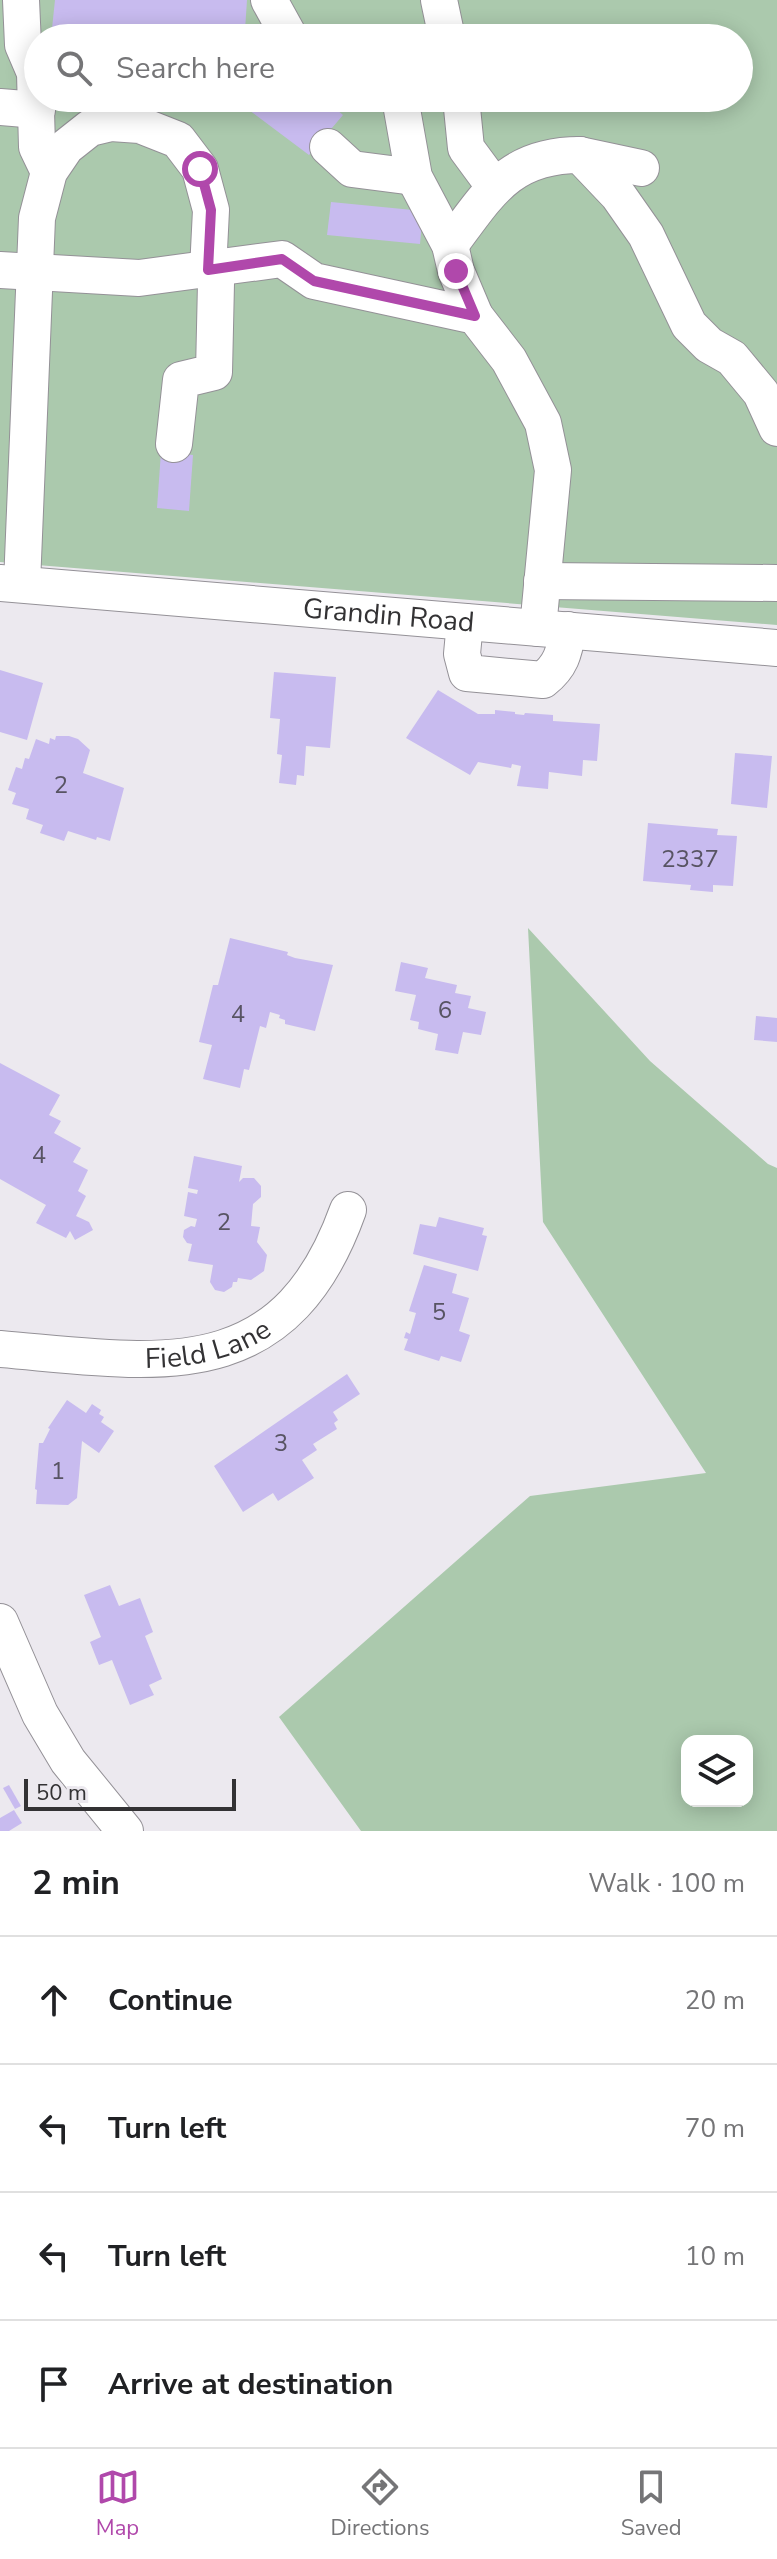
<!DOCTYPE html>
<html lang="en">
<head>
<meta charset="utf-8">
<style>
	body { margin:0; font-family:"Nunito Sans",sans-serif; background:#f6f6f6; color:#202124 }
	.controls { position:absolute; right:24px; bottom:24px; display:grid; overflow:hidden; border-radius:16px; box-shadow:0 4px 20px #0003 }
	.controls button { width:72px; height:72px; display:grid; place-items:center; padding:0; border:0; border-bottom:2px solid #e0e0e0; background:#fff; color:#202124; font:40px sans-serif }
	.scale { position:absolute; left:24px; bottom:20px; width:212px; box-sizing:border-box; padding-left:8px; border:4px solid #333234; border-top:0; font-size:22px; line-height:28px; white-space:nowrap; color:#333234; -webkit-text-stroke:6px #ece9ef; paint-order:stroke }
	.stop { position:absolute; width:24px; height:24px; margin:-18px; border:6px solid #b048ab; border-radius:50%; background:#fff }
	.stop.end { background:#b048ab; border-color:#fff; box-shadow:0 2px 8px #0008 }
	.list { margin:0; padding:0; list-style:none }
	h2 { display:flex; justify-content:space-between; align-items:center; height:104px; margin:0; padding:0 32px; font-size:34px }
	h2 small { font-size:26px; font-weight:400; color:#757577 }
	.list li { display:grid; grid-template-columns:52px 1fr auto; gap:24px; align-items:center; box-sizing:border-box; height:128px; padding:0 32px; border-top:2px solid #e0e0e0 }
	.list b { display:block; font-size:30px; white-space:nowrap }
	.list em { font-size:26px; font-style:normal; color:#757577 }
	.icon { flex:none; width:44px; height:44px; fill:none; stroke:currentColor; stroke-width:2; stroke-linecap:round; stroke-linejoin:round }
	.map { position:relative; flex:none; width:777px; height:1831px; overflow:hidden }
	.search { position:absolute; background:#fff; box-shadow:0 4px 20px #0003; left:24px; right:24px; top:24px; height:88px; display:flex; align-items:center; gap:20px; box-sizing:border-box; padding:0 28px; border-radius:44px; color:#757577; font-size:30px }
	.sheet { height:616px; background:#fff }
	nav { display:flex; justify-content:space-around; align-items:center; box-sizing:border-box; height:112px; border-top:2px solid #e0e0e0; background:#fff; font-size:22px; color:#757577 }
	nav a { display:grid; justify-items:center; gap:4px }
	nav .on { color:#b048ab }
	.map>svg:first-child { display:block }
	.green { fill:#abc9ad; fill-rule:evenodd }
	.building { fill:#c8bbef }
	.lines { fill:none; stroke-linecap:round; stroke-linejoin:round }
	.minor-casing { stroke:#949197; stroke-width:38 }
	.minor { stroke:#fff; stroke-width:36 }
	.route { stroke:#b048ab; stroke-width:10 }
	.labels { text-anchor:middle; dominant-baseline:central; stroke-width:6; stroke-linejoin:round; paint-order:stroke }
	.number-label { font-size:24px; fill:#585463 }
	.street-label { font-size:28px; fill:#333234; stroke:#ece9ef }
</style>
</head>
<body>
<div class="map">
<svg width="777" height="1831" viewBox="0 0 777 1831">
	<rect width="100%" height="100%" fill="#ece9ef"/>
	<g class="green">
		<path d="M0,0H777V625L0,562ZM38,38H739V98H38Z"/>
		<path d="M528,928L650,1061L768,1164L777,1168V1831H361L279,1717L530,1496L706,1473L543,1222ZM687,1741H747V1801H687Z"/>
	</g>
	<g class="building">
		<path d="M55,0H247L245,30L255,38H51Z"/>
		<path d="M101,98H174L173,105L142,103L139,141L110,139L112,101L101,100Z"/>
		<path d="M233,98H327L329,103L343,115L309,155Z"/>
		<path d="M331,202L423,211L420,244L327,235Z"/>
		<path d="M161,452L193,455L189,511L157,508Z"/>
		<path d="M0,670L43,683L27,740L0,732Z"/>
		<path d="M274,672L336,677L330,748L306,746L304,776L297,775L296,785L279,783L282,755L277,754L280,719L270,718Z"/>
		<path d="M438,690L478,714H495V710L515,712V714L524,715L525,713L553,715V721L600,724L597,761L583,760L582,776L549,772L548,789L517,786L521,766L512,764L511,768L478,762L470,775L406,738Z"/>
		<path d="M56,736H69L78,739L90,750L83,773L124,788L110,841L97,837L96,840L68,831L64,841L40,833L43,825L26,819L29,809L12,804L16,793L8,790L16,767L22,769L25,758L29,759L36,739L49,744L50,738L55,740Z"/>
		<path d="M735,753L772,756L767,808L731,804Z"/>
		<path d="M648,823L718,829L717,835L737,836L733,886L713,885V892L690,890L691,885L643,881Z"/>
		<path d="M230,938L288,952L287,955L295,958L333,965L315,1031L285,1024V1020L279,1018L280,1015L270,1012L266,1028L260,1026L249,1070L244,1069L240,1088L203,1079L212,1045L199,1042L213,985H218Z"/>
		<path d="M401,962L428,968L425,978L457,985L455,993L471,996L468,1008L486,1012L481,1035L463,1032L458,1054L435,1050L438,1034L418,1029L419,1022L410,1020L416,995L395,991Z"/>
		<path d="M756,1016L777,1018V1042L754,1040Z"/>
		<path d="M0,1063L60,1095L49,1115L61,1121L54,1133L81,1148L73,1162L88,1170L78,1191L86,1196L76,1216L89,1222L93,1230L75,1240L70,1231L66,1238L36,1223L46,1205L0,1179Z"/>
		<path d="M194,1156L242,1166L239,1182L243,1178H254L261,1186V1197L253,1204L251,1226L260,1227L257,1242L267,1255L264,1271L251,1280L238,1278L237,1282H233L232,1287L224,1292L215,1290L210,1282L213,1265L188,1261L192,1244L187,1243L183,1237L184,1230L191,1226L195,1227L197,1219L184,1216L188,1192L197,1194L198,1190L188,1188Z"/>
		<path d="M439,1217L484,1228L482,1235L487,1236L478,1271L413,1254L420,1224L436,1227Z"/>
		<path d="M424,1265L457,1274L452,1293L469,1298L459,1331L470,1335L461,1362L441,1356L439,1361L404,1350L408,1339L404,1338L406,1332L410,1334L416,1313L409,1311Z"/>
		<path d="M347,1374L360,1394L333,1412L338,1420L334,1423L337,1429L313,1444L317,1450L302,1460L314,1478L278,1501L273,1493L243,1512L214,1466Z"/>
		<path d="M67,1400L86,1413L92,1404L101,1410L99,1414L104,1417L101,1422L114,1431L99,1453L82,1441L77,1498L68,1505L36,1504L37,1490L35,1489L39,1443H43L50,1429L48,1428Z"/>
		<path d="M110,1585L119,1606L140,1598L153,1632L145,1636L162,1679L149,1685L154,1695L130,1705L112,1660L99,1665L90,1642L101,1637L84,1595Z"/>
		<path d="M9,1785L21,1806L15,1809L3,1788Z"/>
		<path d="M14,1810L22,1823L9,1831H0V1818Z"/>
	</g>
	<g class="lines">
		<defs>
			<g id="minor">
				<path d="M21,0L23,45L35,73L37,147L49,172"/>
				<path d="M269,0L290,38"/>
				<path d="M439,0L447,38"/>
				<path d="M400,98L414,177L450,245L456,271L475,316"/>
				<path d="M461,98L466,148L494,186"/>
				<path d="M0,107L37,110"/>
				<path d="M328,147L352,169L414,177"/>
				<path d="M580,155L641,168"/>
				<path d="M450,245C489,193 509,155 580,155L618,195L646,235L689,325L709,345L732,358L761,393L777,428"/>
				<path d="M0,270L139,278L282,259L314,281L475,316L509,360L543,423L553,470L538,628"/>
				<path d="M542,581L777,583"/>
				<path id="s1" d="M0,583L777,648"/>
				<path d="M22,584L37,218L49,172L66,147L90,128L111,123L140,125L178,140L200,169L211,210L208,270L216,283L214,372L181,380L174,444"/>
				<path d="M465,622L462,654L467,673L543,680C561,666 564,653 568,630"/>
				<path id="s2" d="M0,1349C156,1362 283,1391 348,1210"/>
				<path d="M0,1622L40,1714L68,1761L125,1831"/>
			</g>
		</defs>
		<use href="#minor" class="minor-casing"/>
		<use href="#minor" class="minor"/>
	</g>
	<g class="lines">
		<path class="route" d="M200,169L211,210L208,270L282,259L314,281L475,316L456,271"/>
	</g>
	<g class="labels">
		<g class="number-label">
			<text x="61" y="785">2</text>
			<text x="690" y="859">2337</text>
			<text x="445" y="1010">6</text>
			<text x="238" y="1014">4</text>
			<text x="39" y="1155">4</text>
			<text x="224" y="1222">2</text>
			<text x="439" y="1312">5</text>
			<text x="281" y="1443">3</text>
			<text x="58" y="1471">1</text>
		</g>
		<g class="street-label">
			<text stroke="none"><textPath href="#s1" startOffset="390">Grandin Road</textPath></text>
			<text stroke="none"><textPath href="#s2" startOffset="210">Field Lane</textPath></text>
		</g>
	</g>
</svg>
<div class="controls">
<button><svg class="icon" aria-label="layers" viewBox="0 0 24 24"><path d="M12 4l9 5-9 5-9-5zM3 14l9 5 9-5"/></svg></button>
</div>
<div class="scale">50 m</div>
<div class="stop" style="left:200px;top:169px"></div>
<div class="stop end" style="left:456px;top:271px"></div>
<div class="search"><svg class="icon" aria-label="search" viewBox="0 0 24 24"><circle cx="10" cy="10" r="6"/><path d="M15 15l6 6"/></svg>Search here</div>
</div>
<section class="sheet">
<h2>2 min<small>Walk · 100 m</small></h2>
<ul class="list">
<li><svg class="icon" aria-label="ahead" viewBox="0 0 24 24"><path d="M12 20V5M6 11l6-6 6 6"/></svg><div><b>Continue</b></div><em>20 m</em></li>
<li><svg class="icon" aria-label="left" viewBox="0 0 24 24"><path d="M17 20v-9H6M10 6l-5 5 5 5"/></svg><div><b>Turn left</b></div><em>70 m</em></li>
<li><svg class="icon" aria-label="left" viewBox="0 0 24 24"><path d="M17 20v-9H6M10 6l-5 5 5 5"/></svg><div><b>Turn left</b></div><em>10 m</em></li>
<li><svg class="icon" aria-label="arrive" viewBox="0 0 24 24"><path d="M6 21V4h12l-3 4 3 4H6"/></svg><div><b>Arrive at destination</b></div></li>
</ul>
</section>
<nav>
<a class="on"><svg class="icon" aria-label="map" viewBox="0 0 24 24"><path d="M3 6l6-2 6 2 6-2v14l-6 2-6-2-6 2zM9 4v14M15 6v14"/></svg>Map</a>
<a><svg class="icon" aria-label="directions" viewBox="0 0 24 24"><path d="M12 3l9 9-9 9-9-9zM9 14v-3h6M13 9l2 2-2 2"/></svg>Directions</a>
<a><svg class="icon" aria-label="saved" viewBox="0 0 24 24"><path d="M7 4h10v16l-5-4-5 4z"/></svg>Saved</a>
</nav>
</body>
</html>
